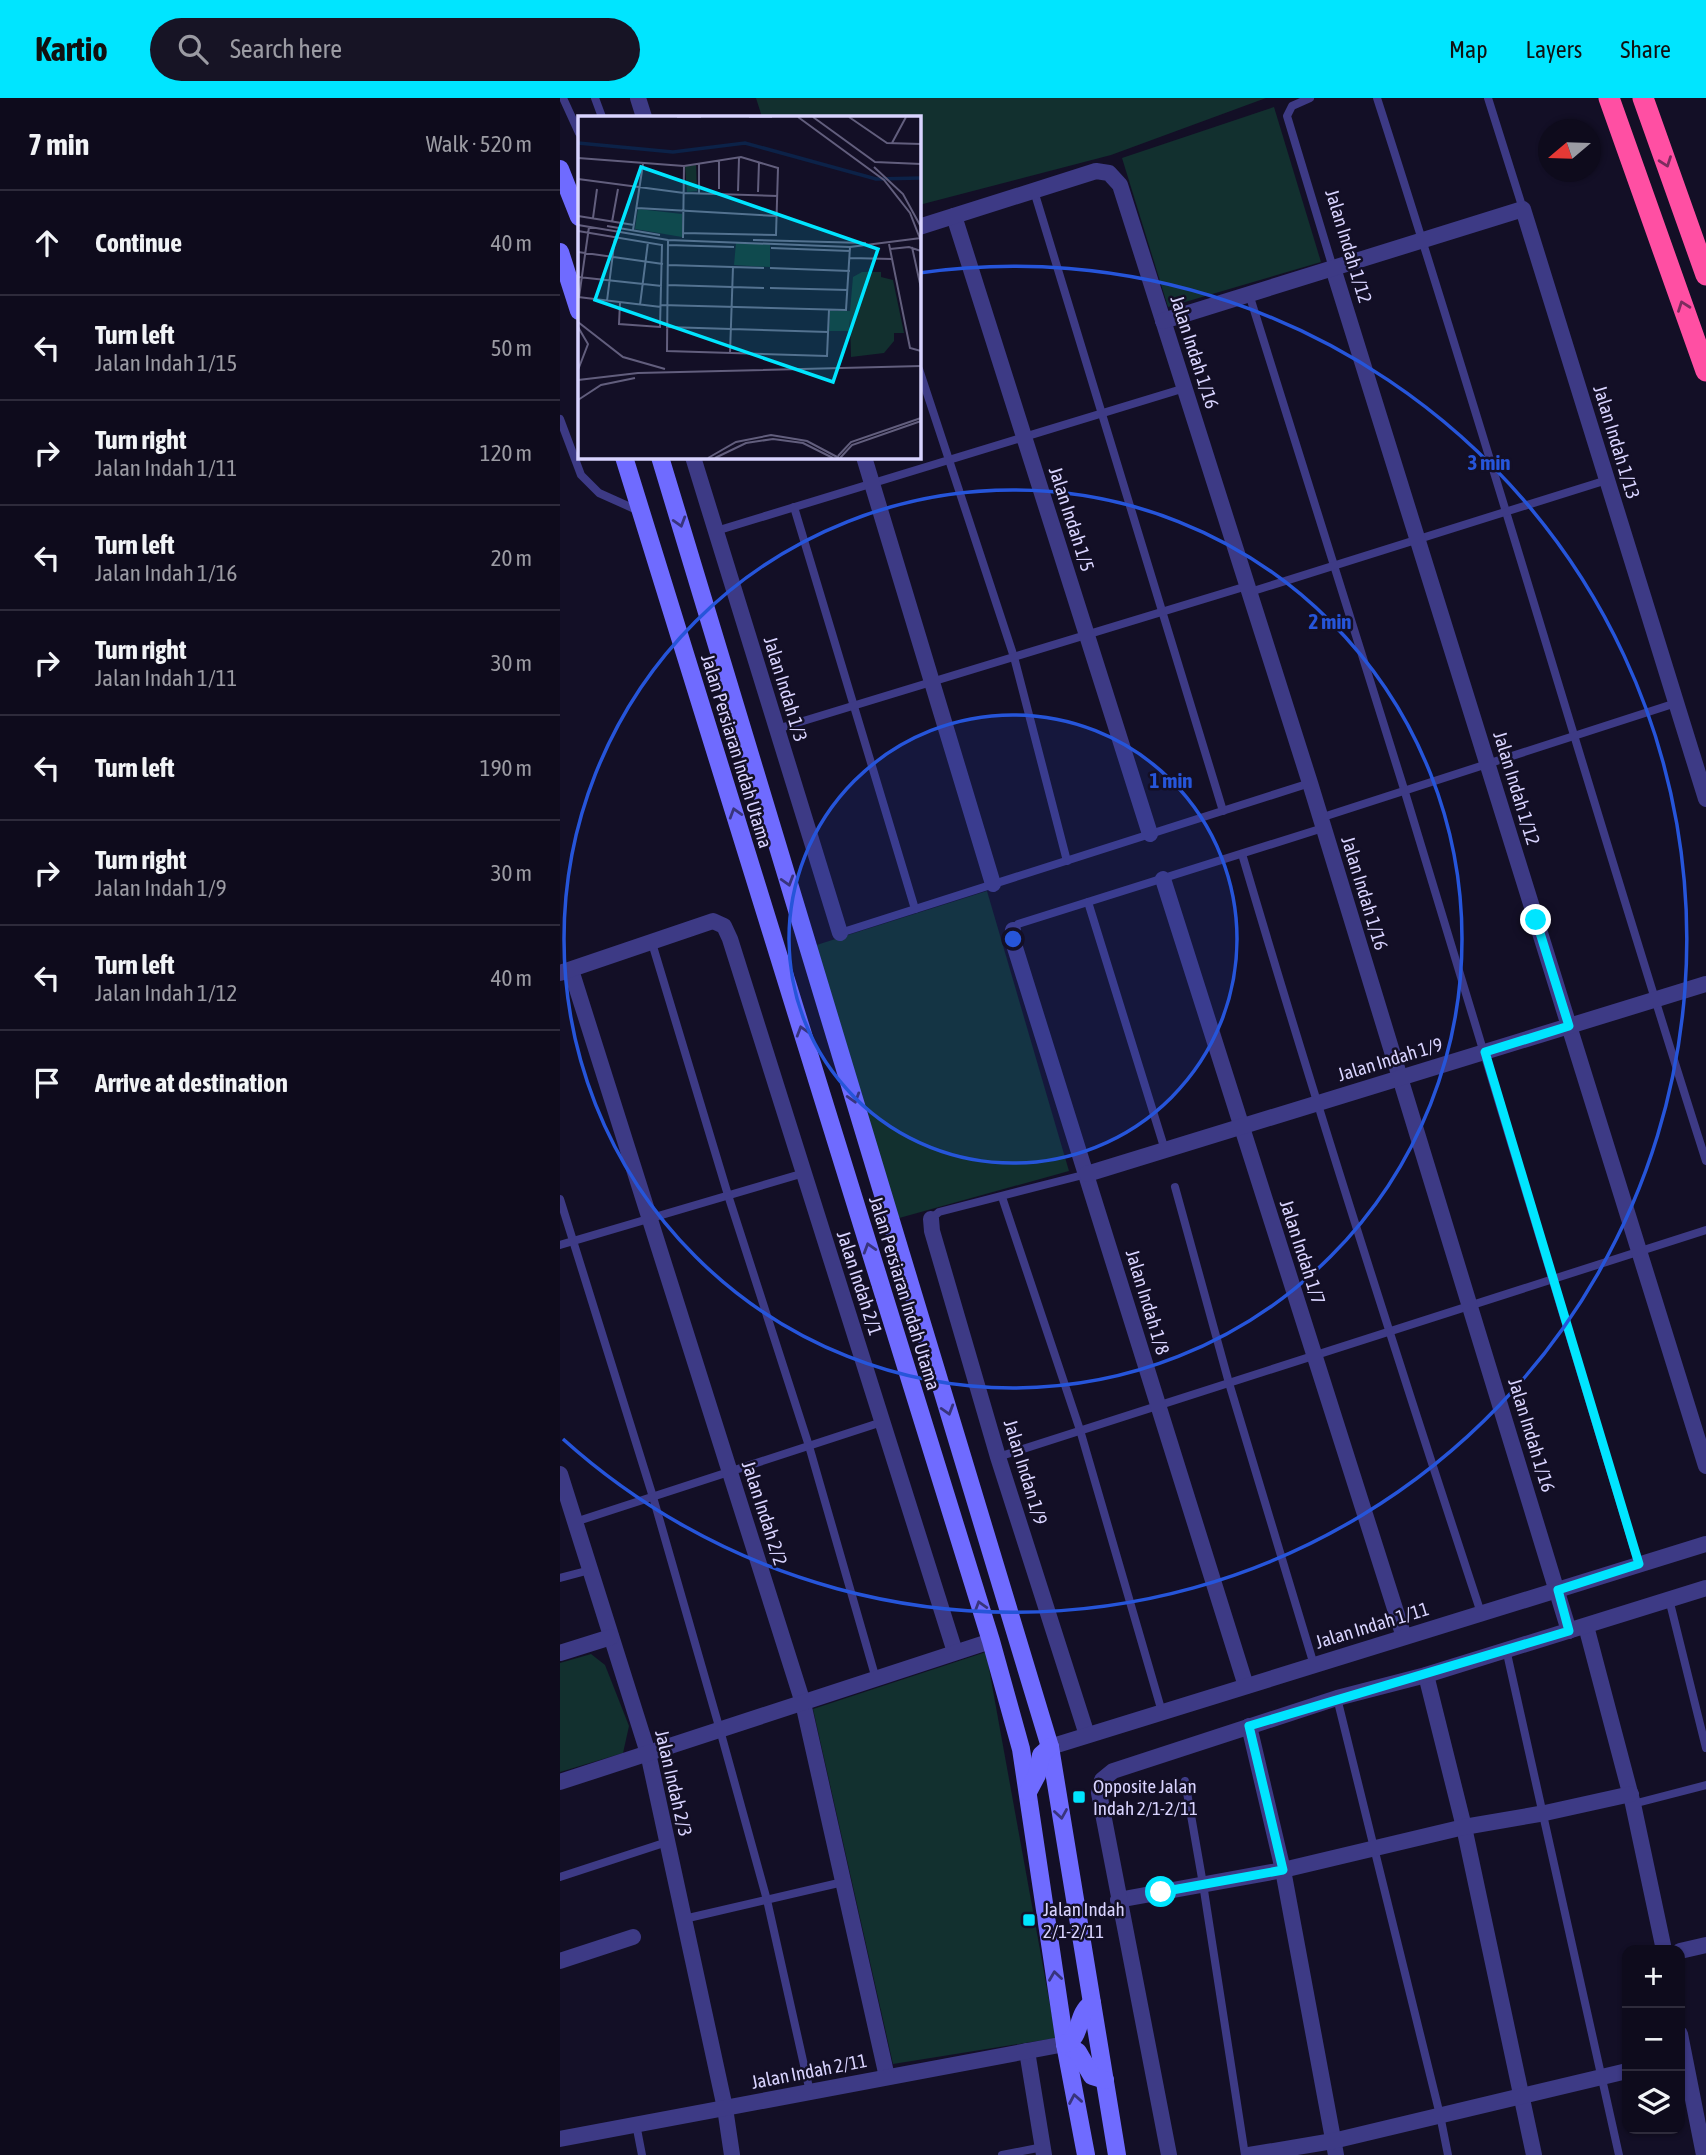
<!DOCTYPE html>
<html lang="en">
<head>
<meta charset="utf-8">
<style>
	body { margin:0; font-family:"Asap Condensed",sans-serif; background:#171425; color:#f1f3f6 }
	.controls { position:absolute; right:21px; bottom:21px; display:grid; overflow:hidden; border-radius:14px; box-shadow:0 2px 5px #0004 }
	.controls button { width:63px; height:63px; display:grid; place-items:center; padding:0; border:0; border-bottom:2px solid #2e2b3b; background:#0e0b1c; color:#f1f3f6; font:35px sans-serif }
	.compass { position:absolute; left:978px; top:21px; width:63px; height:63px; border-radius:50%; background:#0e0b1c; box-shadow:0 2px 5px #0004; rotate:251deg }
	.stop { position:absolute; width:21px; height:21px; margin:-16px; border:5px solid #00e5ff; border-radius:50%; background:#fff }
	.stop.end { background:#00e5ff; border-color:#fff; box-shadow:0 2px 7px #0008 }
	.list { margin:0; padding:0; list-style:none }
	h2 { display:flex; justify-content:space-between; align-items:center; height:91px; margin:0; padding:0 28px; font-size:30px }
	h2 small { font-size:23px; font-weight:400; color:#9b9ba3 }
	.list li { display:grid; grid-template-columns:46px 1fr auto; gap:21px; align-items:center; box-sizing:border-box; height:105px; padding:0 28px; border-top:2px solid #2e2b3b }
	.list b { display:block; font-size:26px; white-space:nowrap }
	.list p { margin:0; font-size:23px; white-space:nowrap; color:#9b9ba3 }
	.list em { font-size:23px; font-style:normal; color:#9b9ba3 }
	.icon { flex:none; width:38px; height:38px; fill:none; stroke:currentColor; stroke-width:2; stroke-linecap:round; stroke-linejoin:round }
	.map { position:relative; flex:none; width:1146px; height:2057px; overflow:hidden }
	header { display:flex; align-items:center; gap:42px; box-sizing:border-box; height:98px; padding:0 35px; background:#00e5ff; color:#111 }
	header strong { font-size:33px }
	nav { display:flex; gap:38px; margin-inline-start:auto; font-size:24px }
	.search { width:490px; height:63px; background:#171425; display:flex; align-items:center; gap:18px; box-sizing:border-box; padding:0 24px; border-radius:38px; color:#9b9ba3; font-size:26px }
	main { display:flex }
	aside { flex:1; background:#0e0b1c }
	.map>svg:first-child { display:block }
	.green { fill:#12302f }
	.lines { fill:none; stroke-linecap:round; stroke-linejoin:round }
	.lane { stroke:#3d3a85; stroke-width:8 }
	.street { stroke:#3d3a85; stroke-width:16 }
	.secondary { stroke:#6f6bff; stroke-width:18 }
	.highway { stroke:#ff4fa3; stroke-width:21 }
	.oneway { stroke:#7d2c5e }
	.oneway2 { stroke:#38347d }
	.route { stroke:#00e5ff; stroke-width:9 }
	.ring { fill:none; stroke:#2655da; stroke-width:3.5 }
	.poi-dot { fill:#00e5ff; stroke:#130f26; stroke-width:2.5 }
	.labels { text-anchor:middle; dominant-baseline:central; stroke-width:5; stroke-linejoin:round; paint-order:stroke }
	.street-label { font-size:19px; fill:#d9d4ff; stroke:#130f26 }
	.poi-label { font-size:19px; fill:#d9d4ff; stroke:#130f26; text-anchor:start }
	.inset-river { fill:none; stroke:#0c2248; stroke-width:3.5 }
	.inset-road { fill:none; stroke:#625e7d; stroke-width:2 }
	.view { fill:#00e5ff; fill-opacity:0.15; stroke:#00e5ff; stroke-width:3.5 }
	.inset-edge { fill:none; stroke:#d9d4ff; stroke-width:3.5 }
	.centre { fill:#2655da; stroke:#130f26; stroke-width:3.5 }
	.ring-label { font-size:21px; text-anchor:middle; font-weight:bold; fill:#2655da; stroke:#130f26; stroke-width:5; stroke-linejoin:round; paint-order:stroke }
</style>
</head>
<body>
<header>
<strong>Kartio</strong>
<div class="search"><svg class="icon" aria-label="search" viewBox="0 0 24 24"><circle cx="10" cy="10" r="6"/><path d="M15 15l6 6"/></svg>Search here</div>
<nav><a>Map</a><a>Layers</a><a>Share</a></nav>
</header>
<main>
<aside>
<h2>7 min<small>Walk · 520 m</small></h2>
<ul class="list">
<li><svg class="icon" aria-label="ahead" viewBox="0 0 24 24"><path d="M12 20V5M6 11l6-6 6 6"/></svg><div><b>Continue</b></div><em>40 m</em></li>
<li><svg class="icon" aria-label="left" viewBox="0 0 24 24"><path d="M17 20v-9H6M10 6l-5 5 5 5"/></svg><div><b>Turn left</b><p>Jalan Indah 1/15</p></div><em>50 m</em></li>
<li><svg class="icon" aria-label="right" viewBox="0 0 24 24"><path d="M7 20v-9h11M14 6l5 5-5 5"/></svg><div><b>Turn right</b><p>Jalan Indah 1/11</p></div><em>120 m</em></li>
<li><svg class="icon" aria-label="left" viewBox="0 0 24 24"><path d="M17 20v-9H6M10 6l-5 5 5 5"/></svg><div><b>Turn left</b><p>Jalan Indah 1/16</p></div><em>20 m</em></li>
<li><svg class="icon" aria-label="right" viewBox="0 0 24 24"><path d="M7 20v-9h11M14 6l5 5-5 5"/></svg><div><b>Turn right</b><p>Jalan Indah 1/11</p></div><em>30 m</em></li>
<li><svg class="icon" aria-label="left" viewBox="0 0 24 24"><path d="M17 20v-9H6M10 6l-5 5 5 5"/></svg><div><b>Turn left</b></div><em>190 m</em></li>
<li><svg class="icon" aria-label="right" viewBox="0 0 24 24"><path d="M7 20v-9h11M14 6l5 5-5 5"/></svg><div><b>Turn right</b><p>Jalan Indah 1/9</p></div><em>30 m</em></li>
<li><svg class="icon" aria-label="left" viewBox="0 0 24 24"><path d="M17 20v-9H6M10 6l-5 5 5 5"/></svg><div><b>Turn left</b><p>Jalan Indah 1/12</p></div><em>40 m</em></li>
<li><svg class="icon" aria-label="arrive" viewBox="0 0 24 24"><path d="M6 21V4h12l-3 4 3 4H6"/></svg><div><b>Arrive at destination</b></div></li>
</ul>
</aside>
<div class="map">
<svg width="1146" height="2057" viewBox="0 0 1146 2057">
	<rect width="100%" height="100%" fill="#130f26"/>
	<g class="green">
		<path d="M196,0H706L551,57L359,107V19H202Z"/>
		<path d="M714,9L761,164L608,209L562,60Z"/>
		<path d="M427,793L509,1073L332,1122L247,850Z"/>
		<path d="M426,1554L496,1940L333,1966L253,1611Z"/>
		<path d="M31,1556L45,1567L69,1628L63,1655L0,1674V1565Z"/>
	</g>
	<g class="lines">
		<g class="lane">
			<path d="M3,0L19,35"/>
			<path d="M35,0L42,19"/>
			<path d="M750,0L732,8L727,18L773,170"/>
			<path d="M817,0C931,353 1033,710 1146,1063"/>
			<path d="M928,0L963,111"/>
			<path d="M474,93L663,713"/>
			<path d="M689,196L844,691L1079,1467"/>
			<path d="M359,271L454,559L507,763"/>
			<path d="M0,321L21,377L39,395L79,413"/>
			<path d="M234,409L355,811"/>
			<path d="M156,433L625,290"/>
			<path d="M690,494L1047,382"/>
			<path d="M217,631L687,488"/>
			<path d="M760,720L1116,605"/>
			<path d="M682,756C757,1010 838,1263 921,1515"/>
			<path d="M528,804L605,1052"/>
			<path d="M453,832L458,826L763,730"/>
			<path d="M280,835L750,685"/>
			<path d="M92,845L168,1097L249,1348L316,1581"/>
			<path d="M615,1089L669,1285L754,1567"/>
			<path d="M442,1099L520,1332L602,1614"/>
			<path d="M0,1101L93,1399L160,1632L207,1802L250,1994"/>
			<path d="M371,1121L379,1114L527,1076"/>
			<path d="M0,1147L244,1075"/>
			<path d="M438,1359L1146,1132"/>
			<path d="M15,1424L322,1324"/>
			<path d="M0,1480L30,1472"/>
			<path d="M1109,1501L1146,1650"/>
			<path d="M946,1551L1059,2057"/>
			<path d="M777,1600L880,2017L888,2057"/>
			<path d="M625,1683L643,1786L685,2057"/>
			<path d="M1073,1706L1146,1687"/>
			<path d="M0,1779L107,1744"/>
			<path d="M124,1821L283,1784"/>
			<path d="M76,2026L82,2057"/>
			<path d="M442,2057L483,2049"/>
		</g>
		<g class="street">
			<path d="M78,0L84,19"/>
			<path d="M394,118L590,736"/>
			<path d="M359,129L536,73L549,75L560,87L750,685L1009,1533"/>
			<path d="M773,170L1146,1368"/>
			<path d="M603,223L963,111L1146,701"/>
			<path d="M133,359L280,835"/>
			<path d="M304,359L433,786"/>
			<path d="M603,781L844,1539"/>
			<path d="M453,832L452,840L686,1588"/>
			<path d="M11,872L243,1605L327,1979"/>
			<path d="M0,875L153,823L164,828L170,841L395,1554"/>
			<path d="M527,1076L1146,886"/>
			<path d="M371,1121L372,1133L438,1359L527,1637"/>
			<path d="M0,1376L88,1655L165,2010L172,2057"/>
			<path d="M1026,1528L1073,1706L1104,1852"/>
			<path d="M0,1555L51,1539"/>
			<path d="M866,1577L904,1729L974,2057"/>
			<path d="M689,1628L723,1772L776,2057"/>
			<path d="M490,1649L1146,1446"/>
			<path d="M0,1684L431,1543"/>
			<path d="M558,1802L723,1772L904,1729L985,1715L1071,1696"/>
			<path d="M1120,1853L1146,1847"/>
			<path d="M0,1863L73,1839"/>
			<path d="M1120,1936L1144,2057"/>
			<path d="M467,1953L484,2057"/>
			<path d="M0,2041L505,1946"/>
			<path d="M609,2057L539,1695L542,1682L553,1673L777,1600L866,1577L1146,1490"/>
			<path d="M689,2057L773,2043L1067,1973"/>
		</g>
		<g class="secondary">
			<path d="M0,71L19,119"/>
			<path d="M0,154L19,213"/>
			<path d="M64,359L431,1543L461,1651L505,1946L526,2057"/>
			<path d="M100,359L490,1649L557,2057"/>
			<path d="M468,1694L477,1677L481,1657L490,1649"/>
			<path d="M505,1946L518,1954L532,1978L545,1982"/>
			<path d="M505,1946C523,1938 515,1917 532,1905"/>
		</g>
		<g class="highway">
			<path d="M1049,0L1146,273"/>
			<path d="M1083,0L1146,177"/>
		</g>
	</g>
	<defs><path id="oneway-chevron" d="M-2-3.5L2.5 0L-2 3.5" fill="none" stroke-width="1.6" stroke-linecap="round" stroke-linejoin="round" transform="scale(1.75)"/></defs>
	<g class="oneway">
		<use href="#oneway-chevron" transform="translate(1106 64) rotate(70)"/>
		<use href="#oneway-chevron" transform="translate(1123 208) rotate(-110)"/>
	</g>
	<g class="oneway2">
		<use href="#oneway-chevron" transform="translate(120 424) rotate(73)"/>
		<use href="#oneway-chevron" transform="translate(175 715) rotate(-107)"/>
		<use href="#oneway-chevron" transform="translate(228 783) rotate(73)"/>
		<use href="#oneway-chevron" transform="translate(242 933) rotate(-107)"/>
		<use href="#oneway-chevron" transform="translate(294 1000) rotate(73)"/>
		<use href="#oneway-chevron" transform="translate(309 1150) rotate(-107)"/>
		<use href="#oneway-chevron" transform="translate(388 1312) rotate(73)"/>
		<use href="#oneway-chevron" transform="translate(420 1508) rotate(-107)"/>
		<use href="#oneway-chevron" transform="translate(501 1716) rotate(81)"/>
		<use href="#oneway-chevron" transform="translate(495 1878) rotate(-98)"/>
		<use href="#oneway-chevron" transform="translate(515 2001) rotate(-100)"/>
	</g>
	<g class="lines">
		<path class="route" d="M601,1794L723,1772L689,1628L1009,1533L998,1492L1079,1466L925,954L1009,928L976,822"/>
	</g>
	<circle cx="453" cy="841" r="224" fill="#2655da" fill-opacity=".12"/>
	<g class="ring">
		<circle cx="453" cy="841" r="224"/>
		<circle cx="453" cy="841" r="449"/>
		<path d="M359 175A673 673 0 1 1 3 1341"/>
	</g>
	<g class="poi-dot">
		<rect x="512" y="1692" width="14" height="14" rx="3.5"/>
		<rect x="462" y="1815" width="14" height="14" rx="3.5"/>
	</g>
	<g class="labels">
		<g class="street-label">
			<text transform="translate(789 148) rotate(73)">Jalan Indah 1/12</text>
			<text transform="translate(635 254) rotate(72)">Jalan Indah 1/16</text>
			<text transform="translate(1057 344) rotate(73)">Jalan Indah 1/13</text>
			<text transform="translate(512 421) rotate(72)">Jalan Indah 1/5</text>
			<text transform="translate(226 591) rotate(73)">Jalan Indah 1/3</text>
			<text transform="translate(177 653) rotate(73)">Jalan Persiaran Indah Utama</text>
			<text transform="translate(957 690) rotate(73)">Jalan Indah 1/12</text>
			<text transform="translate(805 795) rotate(73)">Jalan Indah 1/16</text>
			<text transform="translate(830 961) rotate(-17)">Jalan Indah 1/9</text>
			<text transform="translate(743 1154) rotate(72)">Jalan Indah 1/7</text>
			<text transform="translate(300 1185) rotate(72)">Jalan Indah 2/1</text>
			<text transform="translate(345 1195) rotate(73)">Jalan Persiaran Indah Utama</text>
			<text transform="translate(588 1204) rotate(73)">Jalan Indah 1/8</text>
			<text transform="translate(972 1337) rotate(73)">Jalan Indah 1/16</text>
			<text transform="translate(466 1374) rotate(73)">Jalan Indan 1/9</text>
			<text transform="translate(205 1415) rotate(72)">Jalan Indah 2/2</text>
			<text transform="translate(812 1527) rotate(-17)">Jalan Indah 1/11</text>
			<text transform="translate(114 1685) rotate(77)">Jalan Indah 2/3</text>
			<text transform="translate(249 1973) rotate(-11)">Jalan Indah 2/11</text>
		</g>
		<g class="poi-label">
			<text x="533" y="1688">Opposite Jalan<tspan x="533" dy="22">Indah 2/1-2/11</tspan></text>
			<text x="483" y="1811">Jalan Indah<tspan x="483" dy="22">2/1-2/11</tspan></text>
		</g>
	</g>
	<g transform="translate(18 18)">
		<rect width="343" height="343" fill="#130f26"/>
		<path d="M118,49L119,75L109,76L107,50ZM60,93L104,98V121L57,113ZM158,127L192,128V151L156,149ZM284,156H303V161L315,164L326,217H316V225L306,237L273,241L272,203L271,215H251L252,195H272L275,161Z" fill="#12302f"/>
		<path class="inset-river" d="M0,27L95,36L167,27L298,63L343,62"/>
		<path class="inset-road" d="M99,1H123M171,1H194M220,1L306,64L332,97L343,125M235,1L297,46L343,48M271,1L309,27L343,28M314,27L328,1M0,42L106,50L163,41L200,52L198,119L105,117M296,51L325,78L343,111M0,63L106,77L200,80M141,73V45M160,75L161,42M180,76L181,46M121,77V48M59,92L199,100M0,100L56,109M15,102L19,73M34,106L40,73M0,109L90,124L272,131L343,122M29,110L82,119M55,114L65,48M0,115L84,129L82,211L41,208L42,187M105,122L106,50M90,124L89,235L249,240L251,194M175,124L288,127M311,128L332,232L343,235M90,129L156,131M334,131L343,172M193,132L272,135M312,133L331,131L343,135M0,136L85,148M272,142L314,143M90,149L186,152M192,152L272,155M0,161L84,170M89,169L186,172M192,172L270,174M0,181L83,191M1,181L11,111M29,185L37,121M62,189L70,126M83,189L268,194L272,131M0,206L45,241L87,253M0,211L10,228L0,254M88,211L250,216M152,237L155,151M0,264L60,257L343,250M0,284L23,269L57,262M260,340L273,326L343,302M130,342L158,326L193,319L229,325L261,342M137,342L168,327L195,323L225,327L255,342M262,342L274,329L343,305"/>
		<path class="view" d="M63,51L300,133L255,266L17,184Z"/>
		<rect width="343" height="343" class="inset-edge"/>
	</g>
	<circle cx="453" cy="841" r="10" class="centre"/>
	<g class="ring-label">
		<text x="929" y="372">3 min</text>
		<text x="770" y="531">2 min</text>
		<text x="611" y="690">1 min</text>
	</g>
</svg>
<div class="controls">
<button>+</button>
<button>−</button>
<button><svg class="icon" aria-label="layers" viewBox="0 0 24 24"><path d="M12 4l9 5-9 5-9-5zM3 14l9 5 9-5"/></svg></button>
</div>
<svg class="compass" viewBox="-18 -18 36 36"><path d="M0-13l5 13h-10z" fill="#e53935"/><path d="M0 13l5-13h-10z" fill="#9b9ba3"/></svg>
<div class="stop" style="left:601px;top:1794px"></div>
<div class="stop end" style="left:976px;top:822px"></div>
</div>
</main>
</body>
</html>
